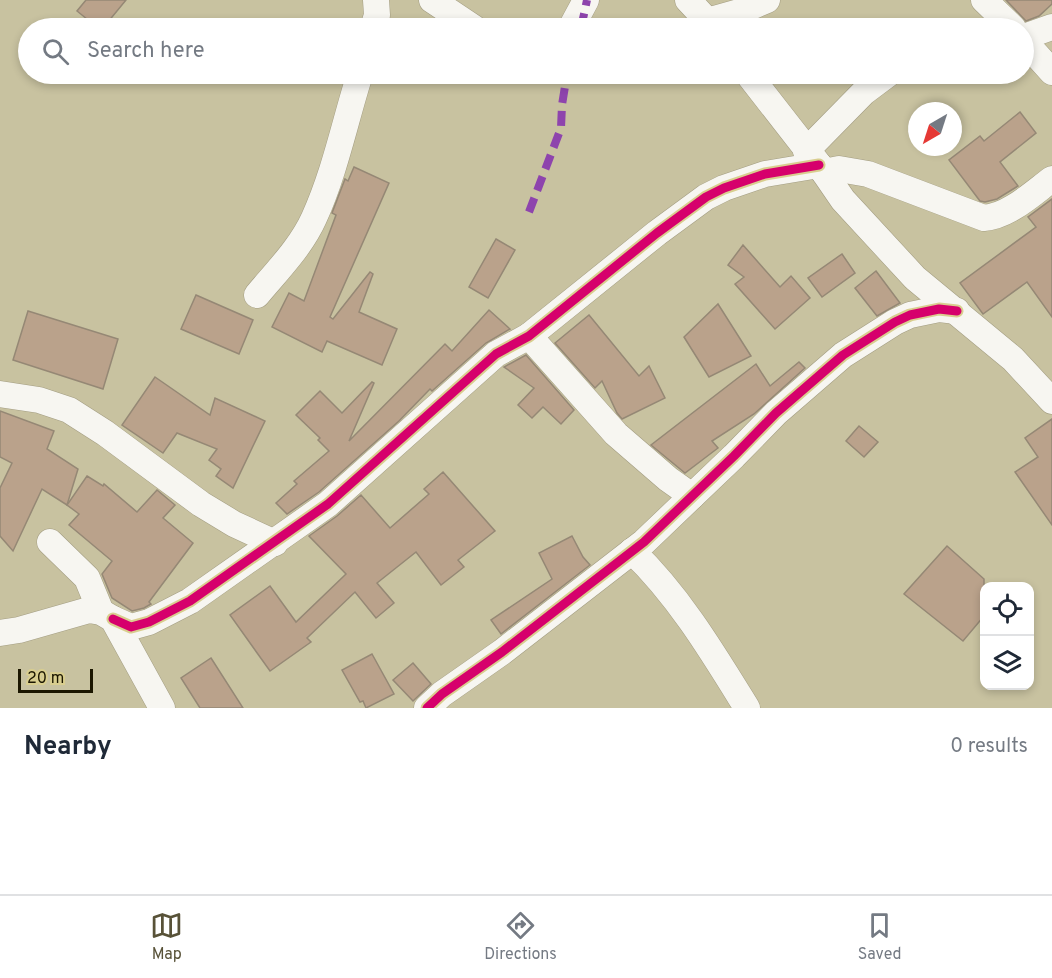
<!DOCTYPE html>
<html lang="en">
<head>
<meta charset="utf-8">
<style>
	body { margin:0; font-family:Overpass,sans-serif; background:#f2f2f3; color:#1f2937 }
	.controls { position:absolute; right:18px; bottom:18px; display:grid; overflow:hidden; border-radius:12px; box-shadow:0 3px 9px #0003 }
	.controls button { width:54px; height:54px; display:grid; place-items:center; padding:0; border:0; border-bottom:2px solid #e0e1e3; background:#fff; color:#1f2937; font:30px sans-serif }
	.compass { position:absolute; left:908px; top:102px; width:54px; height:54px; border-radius:50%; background:#fff; box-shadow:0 3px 9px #0003; rotate:219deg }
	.scale { position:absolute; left:18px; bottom:15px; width:75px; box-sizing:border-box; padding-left:6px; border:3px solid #1b1600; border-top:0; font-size:16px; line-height:21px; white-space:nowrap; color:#1b1600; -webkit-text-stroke:4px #d9ce8f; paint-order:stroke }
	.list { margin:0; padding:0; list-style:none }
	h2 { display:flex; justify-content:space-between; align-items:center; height:78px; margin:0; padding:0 24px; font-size:26px }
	h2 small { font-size:20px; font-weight:400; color:#747a83 }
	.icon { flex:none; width:33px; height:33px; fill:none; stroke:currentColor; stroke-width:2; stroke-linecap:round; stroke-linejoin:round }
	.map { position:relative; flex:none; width:1052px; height:708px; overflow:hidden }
	.search { position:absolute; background:#fff; box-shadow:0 3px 9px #0003; left:18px; right:18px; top:18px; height:66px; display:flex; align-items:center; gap:15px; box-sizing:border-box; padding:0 21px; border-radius:33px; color:#747a83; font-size:22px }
	.sheet { height:186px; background:#fff }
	nav { display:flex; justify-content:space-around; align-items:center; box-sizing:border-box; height:84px; border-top:2px solid #e0e1e3; background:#fff; font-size:16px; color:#747a83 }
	nav a { display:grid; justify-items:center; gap:3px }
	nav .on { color:#585238 }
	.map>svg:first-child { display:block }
	.building { fill:#baa28b; stroke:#958875; stroke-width:1.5 }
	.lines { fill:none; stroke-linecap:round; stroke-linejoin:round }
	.minor-casing { stroke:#a39d82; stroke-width:27 }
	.minor { stroke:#f7f6f1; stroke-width:26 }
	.quiet { stroke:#8e44ad; stroke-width:8; stroke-dasharray:15 8; stroke-linecap:butt }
	.cycleway-casing { stroke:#d9ce8f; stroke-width:13 }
	.cycleway { stroke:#d6006c; stroke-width:9 }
</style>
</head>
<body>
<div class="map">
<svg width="1052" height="708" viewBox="0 0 1052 708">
	<rect width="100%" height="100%" fill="#c8c2a0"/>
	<g class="building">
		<path d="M86,0H126L103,28H98L77,11Z"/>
		<path d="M1006,0H1052V4L1039,16L1026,21Z"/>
		<path d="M1020,112L1036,133L1000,162L1018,186L997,199L985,202L980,201L949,160L980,136L984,141Z"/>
		<path d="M354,167L389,183L330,317L333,319L370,272L373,274L359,312L397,329L382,365L327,341L322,352L272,327L289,293L304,301L336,215L332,213L345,179L348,181Z"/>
		<path d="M1052,199V317L1027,282L983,314L960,283L1036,227L1028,217Z"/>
		<path d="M496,239L515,250L488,298L469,287Z"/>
		<path d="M743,245L780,287L791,276L810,298L775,329L735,284L744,277L728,265Z"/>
		<path d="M842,254L855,273L822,297L808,278Z"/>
		<path d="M876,271L900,303L877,316L855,288Z"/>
		<path d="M196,295L253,320L239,354L181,329Z"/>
		<path d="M718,304L751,356L709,377L684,337Z"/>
		<path d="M489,310L510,329L486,343L432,391L430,389L399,421L319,492L287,514L276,503L297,484L294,481L329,451L318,440L320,438L296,415L320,391L342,413L372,382L374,383L349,441L445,344L452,351Z"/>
		<path d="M28,311L118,339L103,389L13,360Z"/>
		<path d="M589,315L639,376L649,366L665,398L622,419L617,413L602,381L595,388L555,343Z"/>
		<path d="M526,355L574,410L561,424L543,407L532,418L518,405L534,388L504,367Z"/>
		<path d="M799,362L805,368L754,414L712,441L718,448L685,473L651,445L756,364L770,386Z"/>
		<path d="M155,377L210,415L215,398L265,421L233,488L216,476L221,469L209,460L217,449L177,433L163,453L122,425Z"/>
		<path d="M0,411L54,431L47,449L78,469L67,505L42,489L13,551L0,536V488L12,463L0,457Z"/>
		<path d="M1052,419V525L1015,472L1038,457L1025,438Z"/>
		<path d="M859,426L878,442L864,457L846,441Z"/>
		<path d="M443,472L495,531L458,560L464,567L441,585L416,552L377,583L394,603L376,618L355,592L307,638L311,642L270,671L230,615L270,586L296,622L346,574L309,536L337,516L361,495L390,528L429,494L424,489Z"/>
		<path d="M87,476L103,486L104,484L137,512L157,490L175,505L163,518L193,543L149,602L151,604L144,608L132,611L112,598L102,574L112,561L69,525L79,514L67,505Z"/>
		<path d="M572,536L583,557L590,565L501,634L491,620L552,579L539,553Z"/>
		<path d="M947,546L984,579V616L963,641L904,594Z"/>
		<path d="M372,654L394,694L366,708L363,701L360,702L342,670Z"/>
		<path d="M211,658L243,708H200L181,678Z"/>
		<path d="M413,663L431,684L413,701L393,680Z"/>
	</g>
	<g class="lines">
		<defs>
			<g id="minor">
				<path d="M432,0L474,28"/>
				<path d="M688,0L714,28"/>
				<path d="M984,0L1013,28"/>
				<path d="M707,21L739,12L767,0"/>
				<path d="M373,28L377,15L376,0"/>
				<path d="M571,28L586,0"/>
				<path d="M1024,37L1052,27"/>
				<path d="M1024,41L1052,72"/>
				<path d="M748,74L819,165L843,200L915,278L1013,359L1052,401"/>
				<path d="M806,151L864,92L888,74"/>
				<path d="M824,172L839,169L868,174L984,218C1009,216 1033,193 1052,179"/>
				<path d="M257,295C277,271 301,247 314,218C335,172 345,121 360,74"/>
				<path d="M529,336L616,434L668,479L692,496"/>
				<path d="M0,394L39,400L69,410L105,433L201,504L234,524L275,543"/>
				<path d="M50,542L87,578L101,612"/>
				<path d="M632,551C679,596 713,653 747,708"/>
				<path d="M113,619L131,627L149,622L190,601L328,504L496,354L529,336L657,233L706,197L724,188L765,174L819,165"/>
				<path d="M0,633L19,630L89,610L101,612L113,619L162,708"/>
				<path d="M427,708L442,694L502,652L644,542L734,456L776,413L843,355L895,322L910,315L939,309L957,311"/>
			</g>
		</defs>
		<use href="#minor" class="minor-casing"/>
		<use href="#minor" class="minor"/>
		<g class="quiet">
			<path d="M581,28L587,0"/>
			<path d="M529,212L561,128L562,105L567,74"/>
		</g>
		<defs>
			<g id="cycleway">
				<path d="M113,619L131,627L149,622L190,601L328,504L496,354L529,336L657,233L706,197L724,188L765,174L819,165"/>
				<path d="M427,708L442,694L502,652L644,542L734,456L776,413L843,355L895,322L910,315L939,309L957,311"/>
			</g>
		</defs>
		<use href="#cycleway" class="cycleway-casing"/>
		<use href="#cycleway" class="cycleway"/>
	</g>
</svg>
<div class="controls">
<button><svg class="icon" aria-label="locate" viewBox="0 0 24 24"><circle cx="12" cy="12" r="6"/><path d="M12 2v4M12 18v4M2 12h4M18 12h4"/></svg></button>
<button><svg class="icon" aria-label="layers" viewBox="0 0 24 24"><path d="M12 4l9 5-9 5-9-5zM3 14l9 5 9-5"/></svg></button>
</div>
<svg class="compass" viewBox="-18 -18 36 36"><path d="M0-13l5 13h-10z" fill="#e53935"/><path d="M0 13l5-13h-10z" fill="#747a83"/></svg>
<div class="scale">20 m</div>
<div class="search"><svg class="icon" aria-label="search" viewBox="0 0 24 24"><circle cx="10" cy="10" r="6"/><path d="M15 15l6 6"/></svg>Search here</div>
</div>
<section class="sheet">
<h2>Nearby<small>0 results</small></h2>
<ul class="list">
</ul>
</section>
<nav>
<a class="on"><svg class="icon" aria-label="map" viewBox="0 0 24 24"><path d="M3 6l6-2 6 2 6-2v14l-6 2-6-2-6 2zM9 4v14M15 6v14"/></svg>Map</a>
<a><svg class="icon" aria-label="directions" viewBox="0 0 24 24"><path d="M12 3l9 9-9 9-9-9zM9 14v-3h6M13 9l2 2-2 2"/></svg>Directions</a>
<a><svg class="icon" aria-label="saved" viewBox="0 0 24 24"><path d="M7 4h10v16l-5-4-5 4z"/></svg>Saved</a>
</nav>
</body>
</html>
